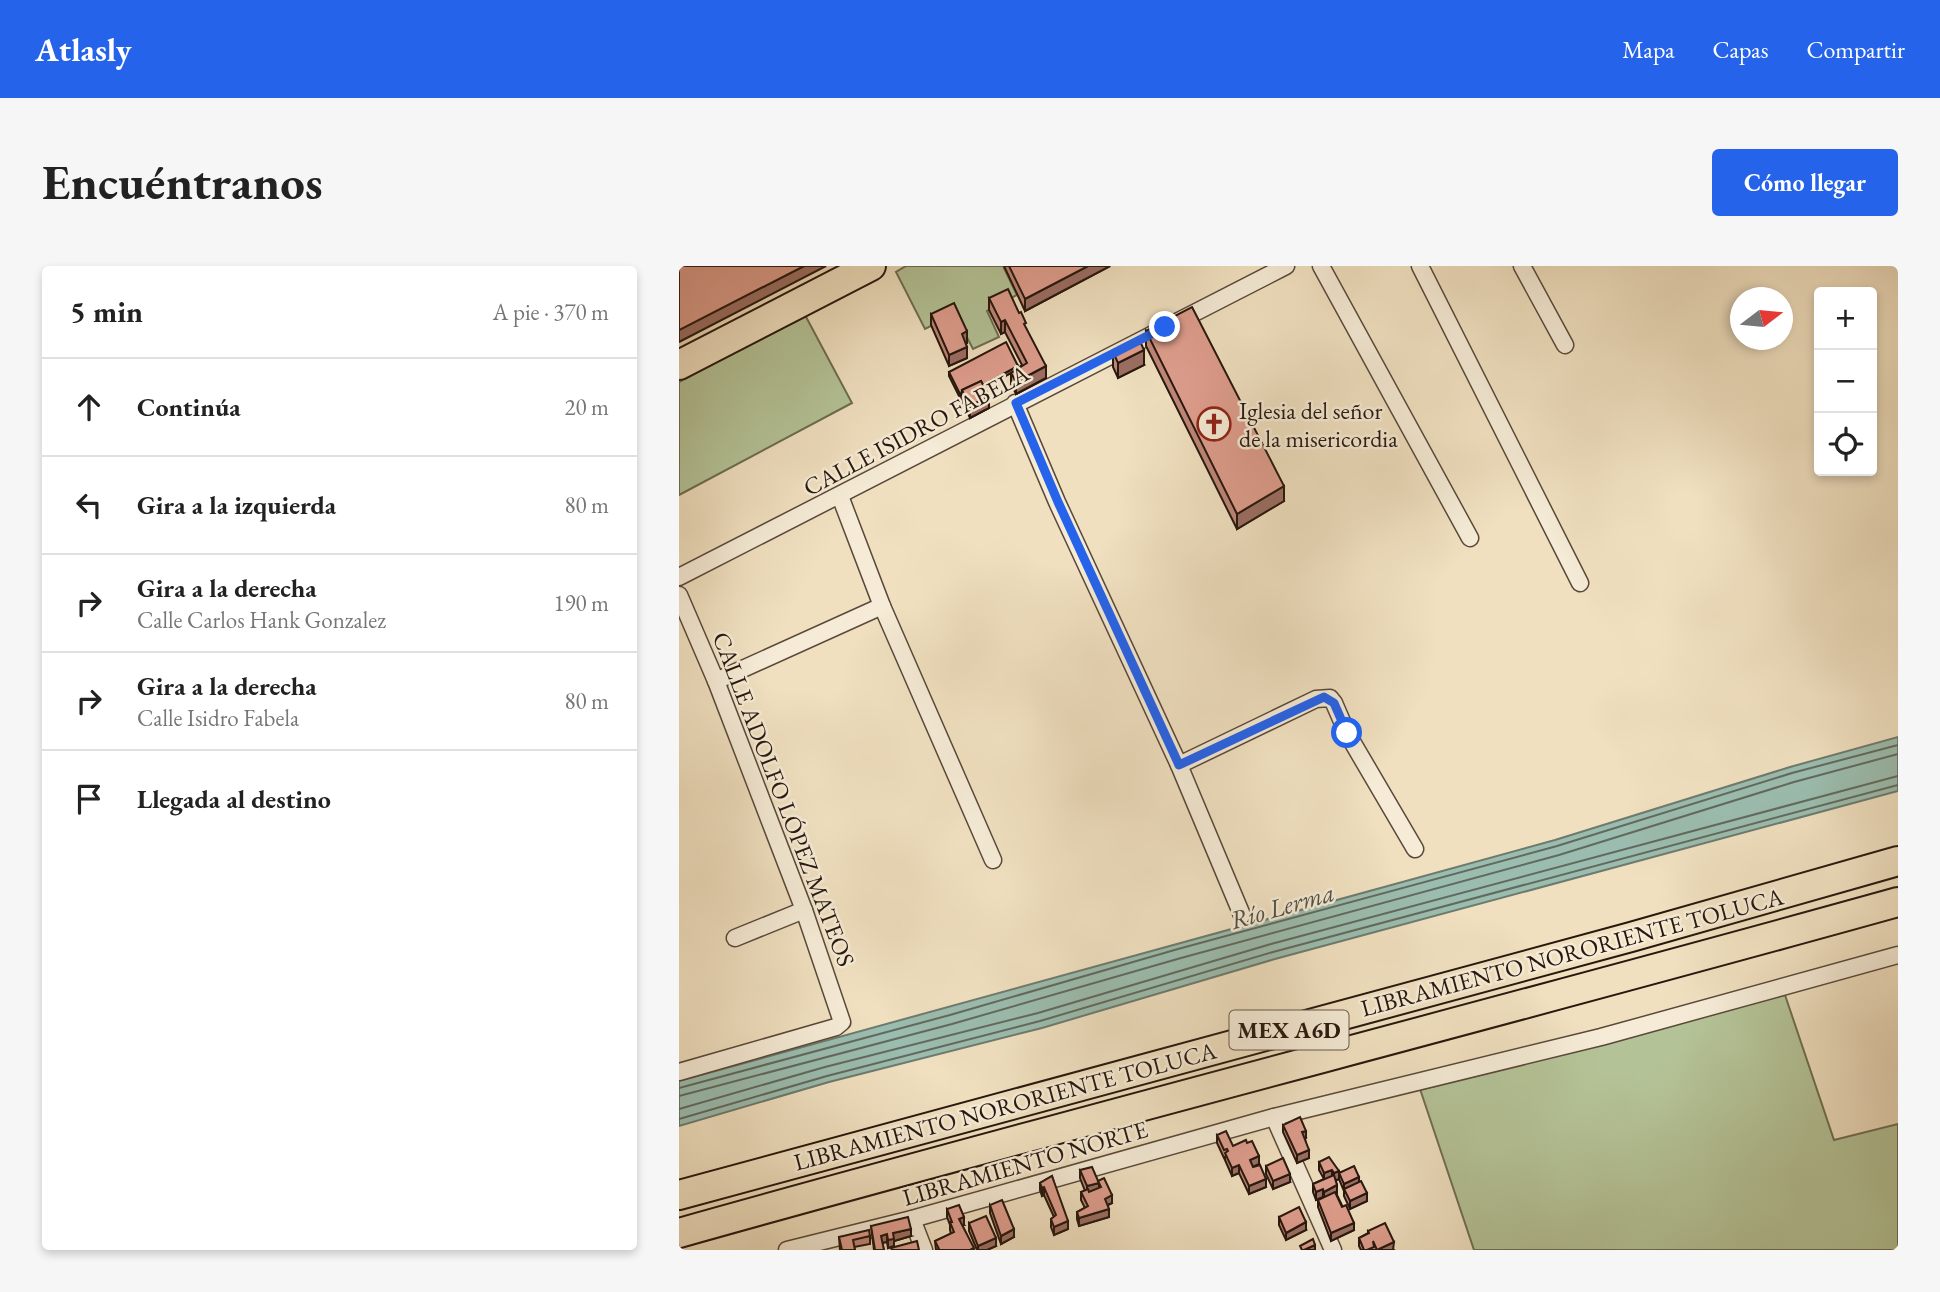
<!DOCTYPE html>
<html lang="es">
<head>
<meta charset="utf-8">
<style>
	body { margin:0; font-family:"EB Garamond",serif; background:#f6f6f6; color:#222 }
	.controls { position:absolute; right:21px; top:21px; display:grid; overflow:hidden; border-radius:7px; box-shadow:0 4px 10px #0003 }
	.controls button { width:63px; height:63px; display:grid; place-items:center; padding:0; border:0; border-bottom:2px solid #e0e0e0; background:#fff; color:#222; font:35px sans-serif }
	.compass { position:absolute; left:1051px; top:21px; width:63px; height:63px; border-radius:50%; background:#fff; box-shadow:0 4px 10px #0003; rotate:74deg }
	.stop { position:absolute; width:21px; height:21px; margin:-16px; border:5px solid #2563eb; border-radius:50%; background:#fff }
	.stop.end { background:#2563eb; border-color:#fff; box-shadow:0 2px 7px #0008 }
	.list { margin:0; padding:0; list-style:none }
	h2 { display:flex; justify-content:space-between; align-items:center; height:91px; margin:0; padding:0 28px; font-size:30px }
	h2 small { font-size:23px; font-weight:400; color:#767676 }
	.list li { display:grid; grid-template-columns:46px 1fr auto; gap:21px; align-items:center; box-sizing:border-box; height:98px; padding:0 28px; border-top:2px solid #e0e0e0 }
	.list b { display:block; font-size:26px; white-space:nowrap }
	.list p { margin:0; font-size:23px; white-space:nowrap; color:#767676 }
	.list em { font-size:23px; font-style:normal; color:#767676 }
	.icon { flex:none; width:38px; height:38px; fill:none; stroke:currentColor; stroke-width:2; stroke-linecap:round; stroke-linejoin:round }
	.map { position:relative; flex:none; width:1219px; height:984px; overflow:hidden; border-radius:7px }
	header { display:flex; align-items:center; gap:42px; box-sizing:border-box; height:98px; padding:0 35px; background:#2563eb; color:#fff }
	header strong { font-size:33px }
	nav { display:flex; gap:38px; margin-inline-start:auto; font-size:24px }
	.intro { display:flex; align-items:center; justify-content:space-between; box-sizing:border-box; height:168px; padding:0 42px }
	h1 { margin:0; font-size:49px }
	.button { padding:18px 32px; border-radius:7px; background:#2563eb; color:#fff; font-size:24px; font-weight:700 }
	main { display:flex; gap:42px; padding:0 42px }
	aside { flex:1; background:#fff; border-radius:7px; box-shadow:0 4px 10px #0003 }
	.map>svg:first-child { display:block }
	.green { fill:#b4c397; stroke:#6e6d52; stroke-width:2 }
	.water { fill:#9bbdaf; stroke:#6d7b6f; stroke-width:2 }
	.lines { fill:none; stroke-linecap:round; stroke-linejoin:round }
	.shore { stroke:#616a5e; stroke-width:2 }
	.street-casing { stroke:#59493a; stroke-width:19 }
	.highway-casing { stroke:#27170e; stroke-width:32 }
	.street { stroke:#f5ebd6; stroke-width:16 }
	.highway { stroke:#f0e0c0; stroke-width:28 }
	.wall { fill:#bf8779; stroke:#27170e; stroke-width:2 }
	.shaded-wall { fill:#9b6e63; stroke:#27170e; stroke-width:2 }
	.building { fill:#de9d8d; stroke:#27170e; stroke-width:2 }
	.route { stroke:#2563eb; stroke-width:9 }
	.labels { text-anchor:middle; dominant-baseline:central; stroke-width:5; stroke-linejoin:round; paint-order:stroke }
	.shield { fill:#f5ebd6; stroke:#65574a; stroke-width:2 }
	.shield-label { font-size:23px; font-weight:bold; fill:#27170e }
	.poi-label { font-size:24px; fill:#27170e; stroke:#f5ebd6; text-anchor:start }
	.street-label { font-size:24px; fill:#27170e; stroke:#f5ebd6 }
	.water-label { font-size:26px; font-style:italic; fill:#505146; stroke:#f5ebd6 }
</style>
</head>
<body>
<header>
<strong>Atlasly</strong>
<nav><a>Mapa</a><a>Capas</a><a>Compartir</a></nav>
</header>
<div class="intro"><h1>Encuéntranos</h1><a class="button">Cómo llegar</a></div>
<main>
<aside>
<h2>5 min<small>A pie · 370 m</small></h2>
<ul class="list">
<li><svg class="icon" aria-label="ahead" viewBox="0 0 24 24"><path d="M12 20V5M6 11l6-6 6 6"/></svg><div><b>Continúa</b></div><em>20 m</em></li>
<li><svg class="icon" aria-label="left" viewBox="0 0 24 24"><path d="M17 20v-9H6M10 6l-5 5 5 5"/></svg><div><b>Gira a la izquierda</b></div><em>80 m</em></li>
<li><svg class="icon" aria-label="right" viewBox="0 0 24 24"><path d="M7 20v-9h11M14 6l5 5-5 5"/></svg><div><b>Gira a la derecha</b><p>Calle Carlos Hank Gonzalez</p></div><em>190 m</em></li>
<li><svg class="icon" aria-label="right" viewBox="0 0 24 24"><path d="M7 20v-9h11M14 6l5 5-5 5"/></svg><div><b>Gira a la derecha</b><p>Calle Isidro Fabela</p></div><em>80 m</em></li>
<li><svg class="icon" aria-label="arrive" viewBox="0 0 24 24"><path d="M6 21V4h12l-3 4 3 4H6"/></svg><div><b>Llegada al destino</b></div></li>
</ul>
</aside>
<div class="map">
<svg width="1219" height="984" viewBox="0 0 1219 984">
	<rect width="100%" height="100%" fill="#f0e0c0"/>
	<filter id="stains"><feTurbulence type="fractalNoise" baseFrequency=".00286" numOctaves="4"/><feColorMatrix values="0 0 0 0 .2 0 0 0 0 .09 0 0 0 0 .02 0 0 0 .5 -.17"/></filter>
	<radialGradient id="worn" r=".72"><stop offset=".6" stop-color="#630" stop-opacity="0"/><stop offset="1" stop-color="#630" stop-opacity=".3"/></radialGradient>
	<g class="green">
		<path d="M227,0H324L338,29L308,45L320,71L294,83L276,48L246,63L217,6Z"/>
		<path d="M126,49L173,137L0,229V116Z"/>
		<path d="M1106,729L1155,874L1219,858V984H795L741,823Z"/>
	</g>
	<path class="water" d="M1219,471V525L596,693L363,762L150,816L0,860V815L876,574L1111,501Z"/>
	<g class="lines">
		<g class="shore">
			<path d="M0,822L271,749L499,683L878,580L1113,507L1219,479"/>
			<path d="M0,830L273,758L502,692L880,589L1115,516L1219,488"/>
			<path d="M0,843L146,801L359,747L592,678L1219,510"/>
			<path d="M0,853L148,810L361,755L594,686L1219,519"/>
		</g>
		<defs>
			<g id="street">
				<path d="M642,0L791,272"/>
				<path d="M741,0L901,317"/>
				<path d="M843,0L886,79"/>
				<path d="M336,137L378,236L500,499L563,649"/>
				<path d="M161,230L203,340L314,594"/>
				<path d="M0,311L607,0"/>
				<path d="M0,329L37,415L125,644L163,756L157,761L0,806"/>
				<path d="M37,415L203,340"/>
				<path d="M500,499L637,433L651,432L655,437L668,467L736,583"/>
				<path d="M56,672L125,644"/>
				<path d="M595,851L654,984"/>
				<path d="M233,953L245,984"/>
				<path d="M108,984L233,953L595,851L922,771L1219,689"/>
			</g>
			<g id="highway">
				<path d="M0,99L192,0"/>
				<path d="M0,929L952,671L1219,595"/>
				<path d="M0,967C405,853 813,749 1219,636"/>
			</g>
		</defs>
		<use href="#street" class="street-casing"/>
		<use href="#highway" class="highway-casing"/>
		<use href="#street" class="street"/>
		<use href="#highway" class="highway"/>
	</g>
	<g class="wall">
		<path d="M325,0H431L346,45Z"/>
		<path d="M310,32L347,62L367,112L337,128L332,118V107L305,122L310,142L291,152L283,134H282L270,110V106L339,102L343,99L326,66L322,68L310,44Z"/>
		<path d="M252,48L288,77L287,78L288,92L270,100L252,59Z"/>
		<path d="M467,65L605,235L558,263L467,80Z"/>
		<path d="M434,86L465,99L439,112L434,101Z"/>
		<path d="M604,859L627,872L626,873L630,892L618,897L604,866Z"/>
		<path d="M538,869L580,898L574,900L587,921L570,928L560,907L553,910L546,894V891L545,892L538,877Z"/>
		<path d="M640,896L680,916L688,935L671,943L665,930V925L660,913L657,914L658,927H657L675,964L652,975L639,941V934L644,931L637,934L634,926V918L645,913L640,904Z"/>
		<path d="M587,900L611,916L594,923L587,908Z"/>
		<path d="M401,904L419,916L433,937L429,939L430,951L400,960L398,953V946L406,942L402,934V926L406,925L401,912Z"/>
		<path d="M373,910L389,963L375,969L372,961V953L375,951L365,929L363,930L361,924V917Z"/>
		<path d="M311,939L335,971L322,978L311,947Z"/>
		<path d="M268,943L285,959H283L295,984H257L256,975L272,968L271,964V959L268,951Z"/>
		<path d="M600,951L627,964L607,974L600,959Z"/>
		<path d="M290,957L317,980L308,984H298L290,965Z"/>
		<path d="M192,960L232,970L215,975V980L209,982L208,976L203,977L205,984H195Z"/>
		<path d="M689,965L715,984H682L680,980V972L689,967Z"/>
		<path d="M191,970V978L175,981L176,984H161L160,971Z"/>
	</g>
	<g class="shaded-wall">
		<path d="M125,0H147L0,76V64Z"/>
		<path d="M409,0H431L346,45V33Z"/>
		<path d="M326,54V66L322,68V56Z"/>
		<path d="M288,65V77L283,80V68Z"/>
		<path d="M288,81V92L270,100V89Z"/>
		<path d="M465,84V99L439,112V97Z"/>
		<path d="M339,100V103L287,132L285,129Z"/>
		<path d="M367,100V112L337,128V116Z"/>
		<path d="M310,130V142L291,152V140Z"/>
		<path d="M605,220V235L558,263V248Z"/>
		<path d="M627,865V872L623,874V866Z"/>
		<path d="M630,884V892L618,897V889Z"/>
		<path d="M580,890V898L571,902V894Z"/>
		<path d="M560,899V907L553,910V902Z"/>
		<path d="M653,904V911L645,915V907Z"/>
		<path d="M660,905V913L655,915V907Z"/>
		<path d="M611,908V916L594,923V915Z"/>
		<path d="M680,911V919L665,923V926V918Z"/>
		<path d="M587,913V921L570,928V920Z"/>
		<path d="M420,917V924L408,928V920Z"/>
		<path d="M658,919V927L645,934V926Z"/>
		<path d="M365,921V929L363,930V922Z"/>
		<path d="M644,923V931L637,934V926Z"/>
		<path d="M688,927V935L671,943V935Z"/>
		<path d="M433,929V937L426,940V933Z"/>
		<path d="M430,943V951L400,960V952Z"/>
		<path d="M285,951V959L280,961V953Z"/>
		<path d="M389,955V963L375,969V961Z"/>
		<path d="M627,956V964L607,974V967Z"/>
		<path d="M675,957V964L652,975V967Z"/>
		<path d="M232,963V970L215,975V980L209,982V974L214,967Z"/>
		<path d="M335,963V971L322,978V970Z"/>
		<path d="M208,968V976L202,977V970Z"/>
		<path d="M317,972V980L308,984H299V980Z"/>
		<path d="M715,976L714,984H698Z"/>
		<path d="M636,979V984H625Z"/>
	</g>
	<g class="building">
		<path d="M0,0H125L0,64Z"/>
		<path d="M330,0H409L346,33Z"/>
		<path d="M329,23L340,47L342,46L347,57L345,58L367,100L337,116L332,107L348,97L326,54L322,56L310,32Z"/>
		<path d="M275,37L288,65L283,68L288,81L270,89L252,48Z"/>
		<path d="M513,41L605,220L558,248L467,65Z"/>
		<path d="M460,73L465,84L439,97L434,86Z"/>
		<path d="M327,76L339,100L304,119L302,115L283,124L282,130L270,106Z"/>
		<path d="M302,115L310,130L291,140L283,124Z"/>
		<path d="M621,851L627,865L623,866L630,884L618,889L604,859Z"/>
		<path d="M547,865L554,880L567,874L568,877L573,875L580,890L571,894L574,901L581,899L587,913L570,920L560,899L553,902L546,887L549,885L548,883L545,884L538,869Z"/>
		<path d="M650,891L660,905L655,907L653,904L645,907L640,896Z"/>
		<path d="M604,892L611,908L594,915L587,900Z"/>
		<path d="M675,900L680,911L665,918L660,907Z"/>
		<path d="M413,901L420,917L408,920L401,904Z"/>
		<path d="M655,909L658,919L645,926L644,923L637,926L634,918Z"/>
		<path d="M373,910L389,955L375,961L372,953L377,949L365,921L363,922L361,917Z"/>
		<path d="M425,912L433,929L426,933L430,943L400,952L398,946L409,940L402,926L409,923L410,926L422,921L419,915Z"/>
		<path d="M682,915L688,927L671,935L665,923Z"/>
		<path d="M656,926L663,941L667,939L675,957L652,967L639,934Z"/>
		<path d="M323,934L335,963L322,970L311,939Z"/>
		<path d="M280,939L285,951L280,953L295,982L291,984H258L260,983L256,975L275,966L271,956H273L268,943Z"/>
		<path d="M620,941L627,956L607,967L600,951Z"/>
		<path d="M307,950L317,972L299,980L290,957Z"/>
		<path d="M229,951L232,963L214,967L215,973L209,974L208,968L202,970L205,984H196L192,960Z"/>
		<path d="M706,957L715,976L698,984L694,975L695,981L688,984H685L680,972L690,967L689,965Z"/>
		<path d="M190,964L191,970L174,974L176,984H163L160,971Z"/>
		<path d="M634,973L636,979L625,984H623L621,980Z"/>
		<path d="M238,975L240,984H213L212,982Z"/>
	</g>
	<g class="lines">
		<path class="route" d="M486,61L337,137L379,236L500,499L645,431L655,437L668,467"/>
	</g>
	<defs>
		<symbol id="church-ring" viewBox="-11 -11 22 22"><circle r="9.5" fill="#f5ebd6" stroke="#8f2418" stroke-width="1.5"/><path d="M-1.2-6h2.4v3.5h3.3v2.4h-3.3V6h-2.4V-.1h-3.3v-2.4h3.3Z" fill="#8f2418"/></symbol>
	</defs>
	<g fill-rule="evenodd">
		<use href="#church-ring" x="516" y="139" width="38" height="38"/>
	</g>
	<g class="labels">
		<rect class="shield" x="550.5" y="744.5" width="119" height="39" rx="5"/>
		<g class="shield-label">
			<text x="610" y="764">MEX A6D</text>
		</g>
		<g class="poi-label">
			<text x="560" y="144">Iglesia del señor<tspan x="560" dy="28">de la misericordia</tspan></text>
		</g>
		<g class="street-label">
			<text transform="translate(237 164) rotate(-28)">CALLE ISIDRO FABELA</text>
			<text transform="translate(105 533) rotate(69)">CALLE ADOLFO LÓPEZ MATEOS</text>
			<text transform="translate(893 686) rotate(-15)">LIBRAMIENTO NORORIENTE TOLUCA</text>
			<text transform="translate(326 840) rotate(-15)">LIBRAMIENTO NORORIENTE TOLUCA</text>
			<text transform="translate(346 897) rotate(-16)">LIBRAMIENTO NORTE</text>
		</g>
		<g class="water-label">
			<text transform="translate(603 640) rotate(-16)">Río Lerma</text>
		</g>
	</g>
	<rect width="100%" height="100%" filter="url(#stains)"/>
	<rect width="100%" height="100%" fill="url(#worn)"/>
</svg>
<div class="controls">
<button>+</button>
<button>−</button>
<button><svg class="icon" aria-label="locate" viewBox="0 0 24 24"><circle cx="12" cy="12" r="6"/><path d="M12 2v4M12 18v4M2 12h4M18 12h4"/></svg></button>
</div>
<svg class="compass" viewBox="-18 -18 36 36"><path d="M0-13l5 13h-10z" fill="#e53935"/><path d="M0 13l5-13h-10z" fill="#767676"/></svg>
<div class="stop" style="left:668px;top:467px"></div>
<div class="stop end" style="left:486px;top:61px"></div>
</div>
</main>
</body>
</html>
